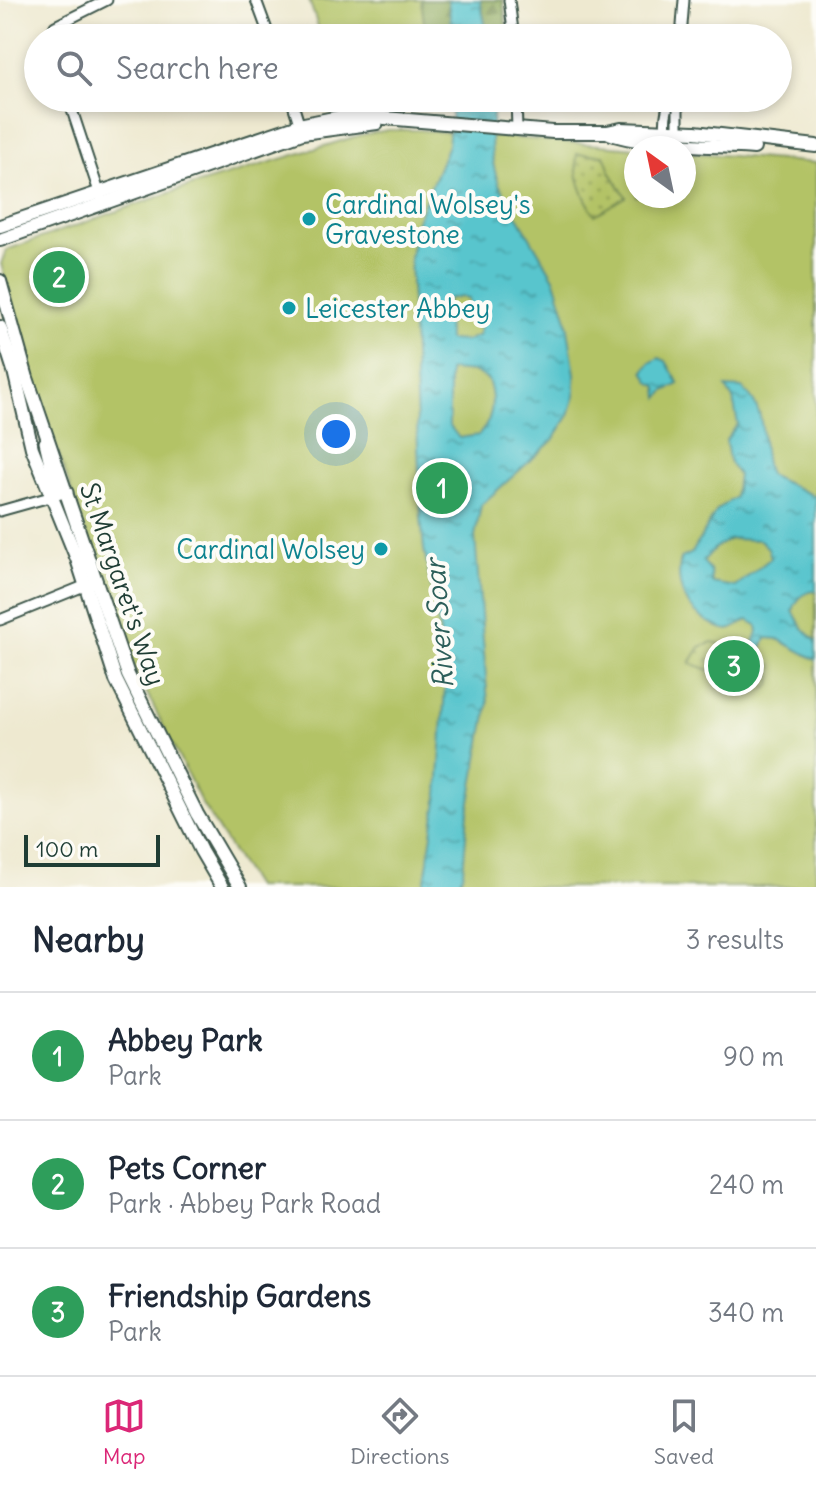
<!DOCTYPE html>
<html lang="en">
<head>
<meta charset="utf-8">
<style>
	body { margin:0; font-family:Delius,sans-serif; background:#f2f2f3; color:#1f2937 }
	.compass { position:absolute; left:624px; top:136px; width:72px; height:72px; border-radius:50%; background:#fff; box-shadow:0 4px 12px #0003; rotate:327deg }
	.scale { position:absolute; left:24px; bottom:20px; width:136px; box-sizing:border-box; padding-left:8px; border:4px solid #1f3d34; border-top:0; font-size:22px; line-height:28px; white-space:nowrap; color:#1f3d34; -webkit-text-stroke:6px #fdfcf7; paint-order:stroke }
	.you { position:absolute; left:336px; top:434px; width:28px; height:28px; margin:-20px; border:6px solid #fff; border-radius:50%; background:#1a73e8; box-shadow:0 0 0 12px #1a73e833 }
	.badge { display:grid; place-items:center; width:52px; height:52px; border-radius:50%; background:#db2777; color:#fff; font-size:26px; font-weight:700 }
	.pin { position:absolute; translate:-50% -50%; border:4px solid #fff; box-shadow:0 2px 8px #0006 }
	.list { margin:0; padding:0; list-style:none }
	h2 { display:flex; justify-content:space-between; align-items:center; height:104px; margin:0; padding:0 32px; font-size:34px }
	h2 small { font-size:26px; font-weight:400; color:#747a83 }
	.list li { display:grid; grid-template-columns:52px 1fr auto; gap:24px; align-items:center; box-sizing:border-box; height:128px; padding:0 32px; border-top:2px solid #e0e1e3 }
	.list b { display:block; font-size:30px; white-space:nowrap }
	.list p { margin:0; font-size:26px; white-space:nowrap; color:#747a83 }
	.list em { font-size:26px; font-style:normal; color:#747a83 }
	.icon { flex:none; width:44px; height:44px; fill:none; stroke:currentColor; stroke-width:2; stroke-linecap:round; stroke-linejoin:round }
	.map { position:relative; flex:none; width:816px; height:887px; overflow:hidden }
	.search { position:absolute; background:#fff; box-shadow:0 4px 12px #0003; left:24px; right:24px; top:24px; height:88px; display:flex; align-items:center; gap:20px; box-sizing:border-box; padding:0 28px; border-radius:44px; color:#747a83; font-size:30px }
	.sheet { height:488px; background:#fff }
	nav { display:flex; justify-content:space-around; align-items:center; box-sizing:border-box; height:112px; border-top:2px solid #e0e1e3; background:#fff; font-size:22px; color:#747a83 }
	nav a { display:grid; justify-items:center; gap:4px }
	nav .on { color:#db2777 }
	.map>svg:first-child { display:block }
	.forest { fill:url(#forest-firs); stroke:#567348; stroke-width:2 }
	.park { fill:#b3c366; stroke:#69804d; stroke-width:2 }
	.garden { fill:url(#garden-dots); stroke:#69804d; stroke-width:2 }
	.water { fill:url(#water-ripples); stroke:#3c8180; stroke-width:2; fill-rule:evenodd }
	.lines { fill:none; stroke-linecap:round; stroke-linejoin:round }
	.minor-casing { stroke:#3e574b; stroke-width:13 }
	.major-casing { stroke:#3e574b; stroke-width:16 }
	.minor { stroke:#fff; stroke-width:9 }
	.major { stroke:#fff; stroke-width:12 }
	.culture-dot { fill:#0f9aa8; stroke:#fdfcf7; stroke-width:3 }
	.labels { text-anchor:middle; dominant-baseline:central; stroke-width:8; stroke-linejoin:round; paint-order:stroke }
	.culture-label { font-size:26px; fill:#0d838f; stroke:#fdfcf7; text-anchor:start }
	.street-label { font-size:26px; fill:#1f3d34; stroke:#fdfcf7 }
	.water-label { font-size:28px; font-style:italic; fill:#2d5f5a; stroke:#fdfcf7 }
</style>
</head>
<body>
<div class="map">
<svg width="816" height="887" viewBox="0 0 816 887">
	<defs>
		<pattern id="forest-firs" width="22" height="20" patternUnits="userSpaceOnUse" patternTransform="scale(2)"><rect width="22" height="20" fill="#8ea95b"/><path d="M5 1l3.5 6h-7zM16 11l3.5 6h-7z" fill="#738b4c"/></pattern>
		<pattern id="garden-dots" width="8" height="8" patternUnits="userSpaceOnUse" patternTransform="scale(2)"><rect width="8" height="8" fill="#b3c366"/><path d="M2 2h.1M6 6h.1" fill="none" stroke="#91a055" stroke-width="1.8" stroke-linecap="round"/></pattern>
		<pattern id="water-ripples" width="26" height="14" patternUnits="userSpaceOnUse" patternTransform="scale(2)"><rect width="26" height="14" fill="#58c5cd"/><path d="M2 4q2-2 4 0t4 0M15 11q2-2 4 0t4 0" fill="none" stroke="#48a1a7"/></pattern>
	</defs>
	<rect width="100%" height="100%" fill="#fdfcf7"/>
	<filter id="ink" filterUnits="userSpaceOnUse"><feTurbulence type="fractalNoise" baseFrequency=".0125" numOctaves="2"/><feDisplacementMap in="SourceGraphic" scale="16" xChannelSelector="R" yChannelSelector="G"/><feConvolveMatrix kernelMatrix="1 2 1 2 8 2 1 2 1" color-interpolation-filters="sRGB"/></filter>
	<filter id="wash" filterUnits="userSpaceOnUse"><feTurbulence type="fractalNoise" baseFrequency=".006" numOctaves="4" result="noise"/><feDisplacementMap in="SourceGraphic" scale="32" xChannelSelector="R" yChannelSelector="G"/><feGaussianBlur stdDeviation="1.8" result="paint"/><feColorMatrix in="noise" values="0 0 0 0 0 0 0 0 0 0 0 0 0 0 0 0 0 1.4 0 .05"/><feComposite in="paint" operator="in"/></filter>
	<g filter="url(#wash)">
		<rect width="100%" height="100%" fill="#eee9d0"/>
		<g class="forest">
			<path d="M421,0H448L453,38H426Z"/>
			<path d="M480,0H503L508,38H488Z"/>
		</g>
		<g class="park">
			<path d="M309,0H421L426,38H322Z"/>
			<path d="M388,130H419L636,148V196H684V152L816,163V887H255L202,804L125,649L35,385L1,264L6,250L178,190L361,135Z"/>
		</g>
		<g class="garden">
			<path d="M577,154L604,155L611,173L626,197L595,215C583,196 574,177 577,154Z"/>
			<path d="M712,642C732,646 758,652 773,666L771,684L766,689H761L690,663L700,647Z"/>
		</g>
		<g class="water">
			<path d="M448,0H480L488,38H453Z"/>
			<path d="M453,98H496C490,127 488,156 499,184L555,280L566,316L575,374V396L569,415L553,440L481,505L475,536L488,704L468,813L463,872L458,887H424L438,794L445,687L440,632L424,549L421,518L410,258L416,223L448,145ZM461,296L469,299V306L464,312L468,318H475L480,324L479,335L466,341L448,340L447,299ZM449,370L475,372L488,380C495,400 493,419 479,435L459,438L449,425Z"/>
			<path d="M659,358L666,361L679,384L665,391L659,398L658,387L650,382L644,371L650,363Z"/>
			<path d="M726,387L742,388C772,415 757,443 769,475L816,497V591C804,591 796,600 793,611L802,627L816,641V660L778,639L766,638L759,654L751,650L758,632L757,625L748,620C741,622 738,627 732,629C726,631 720,628 714,625C687,612 674,588 681,558L692,553L717,510L735,497L738,475L729,461L726,440L738,424L733,399ZM730,539L760,540L768,548L771,558L735,587L712,583L711,572L703,561L715,548Z"/>
		</g>
	</g>
	<g filter="url(#ink)">
		<g class="lines">
			<defs>
				<g id="minor">
					<path d="M256,0L270,38"/>
					<path d="M509,0L514,38"/>
					<path d="M49,38L55,26L107,0"/>
					<path d="M681,38L684,0"/>
					<path d="M68,98L101,198"/>
					<path d="M291,98L301,130"/>
					<path d="M516,98L517,129"/>
					<path d="M668,136C663,125 666,109 671,98"/>
					<path d="M675,136L678,131V98"/>
					<path d="M44,442L55,489L51,496"/>
					<path d="M0,511L68,492"/>
					<path d="M0,620L89,584"/>
				</g>
				<g id="major">
					<path d="M607,132C640,147 715,145 754,148"/>
					<path d="M0,226L299,125L349,115L553,132H607L621,129L695,132L816,146"/>
					<path d="M0,240L302,133L377,123"/>
					<path d="M0,281L27,378L128,675L197,814L240,887"/>
					<path d="M0,327L14,371L32,448L77,559L116,680L201,851L222,887"/>
				</g>
			</defs>
			<use href="#minor" class="minor-casing"/>
			<use href="#major" class="major-casing"/>
			<use href="#minor" class="minor"/>
			<use href="#major" class="major"/>
		</g>
	</g>
	<g class="culture-dot">
		<circle cx="309" cy="219" r="8"/>
		<circle cx="289" cy="308" r="8"/>
		<circle cx="381" cy="549" r="8"/>
	</g>
	<g class="labels">
		<g class="culture-label">
			<text x="325" y="204">Cardinal Wolsey's<tspan x="325" dy="30">Gravestone</tspan></text>
			<text x="305" y="308">Leicester Abbey</text>
			<text x="365" y="549" text-anchor="end">Cardinal Wolsey</text>
		</g>
		<g class="street-label">
			<text transform="translate(123 584) rotate(71)">St Margaret's Way</text>
		</g>
		<g class="water-label">
			<text transform="translate(439 624) rotate(-94)">River Soar</text>
		</g>
	</g>
</svg>
<svg class="compass" viewBox="-18 -18 36 36"><path d="M0-13l5 13h-10z" fill="#e53935"/><path d="M0 13l5-13h-10z" fill="#747a83"/></svg>
<div class="scale">100 m</div>
<div class="you"></div>
<div class="pin badge" style="left:442px;top:488px;background:#2e9e5b">1</div>
<div class="pin badge" style="left:59px;top:277px;background:#2e9e5b">2</div>
<div class="pin badge" style="left:734px;top:666px;background:#2e9e5b">3</div>
<div class="search"><svg class="icon" aria-label="search" viewBox="0 0 24 24"><circle cx="10" cy="10" r="6"/><path d="M15 15l6 6"/></svg>Search here</div>
</div>
<section class="sheet">
<h2>Nearby<small>3 results</small></h2>
<ul class="list">
<li><span class="badge" style="background:#2e9e5b">1</span><div><b>Abbey Park</b><p>Park</p></div><em>90 m</em></li>
<li><span class="badge" style="background:#2e9e5b">2</span><div><b>Pets Corner</b><p>Park · Abbey Park Road</p></div><em>240 m</em></li>
<li><span class="badge" style="background:#2e9e5b">3</span><div><b>Friendship Gardens</b><p>Park</p></div><em>340 m</em></li>
</ul>
</section>
<nav>
<a class="on"><svg class="icon" aria-label="map" viewBox="0 0 24 24"><path d="M3 6l6-2 6 2 6-2v14l-6 2-6-2-6 2zM9 4v14M15 6v14"/></svg>Map</a>
<a><svg class="icon" aria-label="directions" viewBox="0 0 24 24"><path d="M12 3l9 9-9 9-9-9zM9 14v-3h6M13 9l2 2-2 2"/></svg>Directions</a>
<a><svg class="icon" aria-label="saved" viewBox="0 0 24 24"><path d="M7 4h10v16l-5-4-5 4z"/></svg>Saved</a>
</nav>
</body>
</html>
